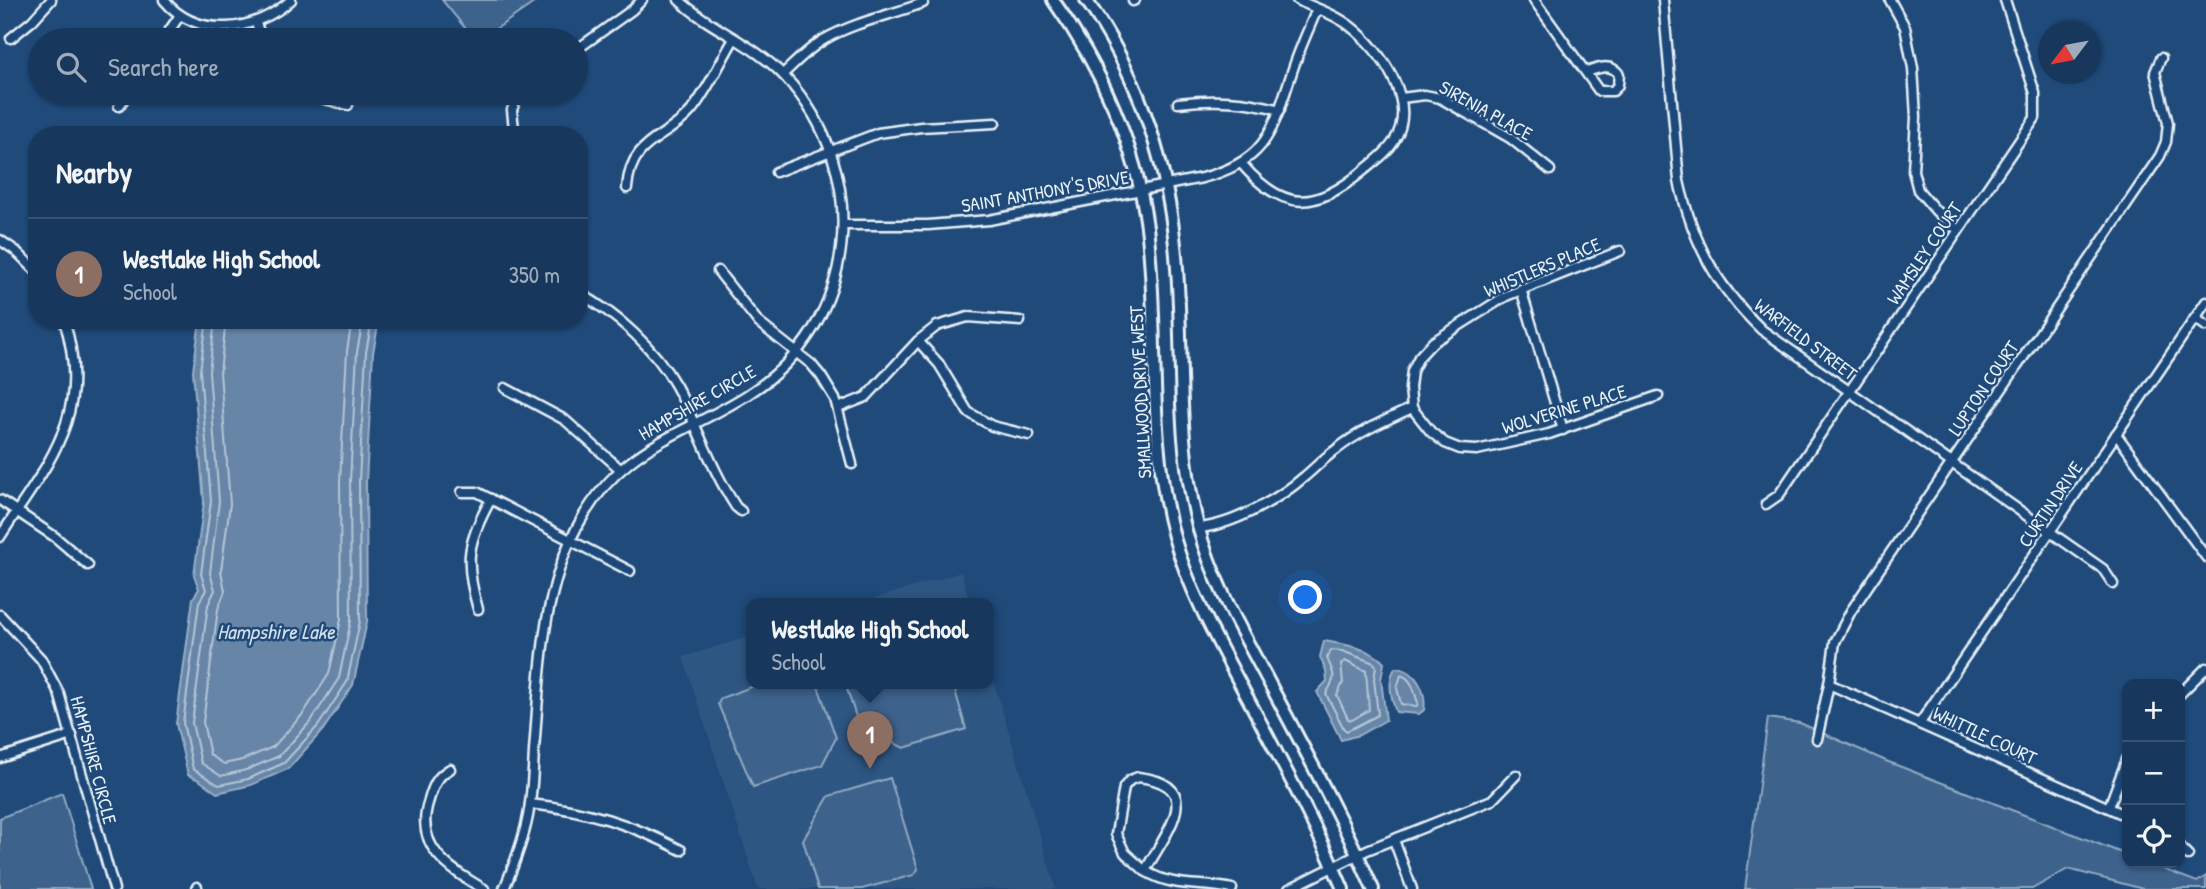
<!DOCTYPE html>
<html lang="en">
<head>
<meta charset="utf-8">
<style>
	body { margin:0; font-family:"Patrick Hand",sans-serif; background:#244365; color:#f1f3f6 }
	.controls { position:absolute; right:21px; bottom:21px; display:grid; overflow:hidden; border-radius:14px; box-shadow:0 2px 5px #0004 }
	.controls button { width:63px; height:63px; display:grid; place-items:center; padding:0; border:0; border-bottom:2px solid #365272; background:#17385c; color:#f1f3f6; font:35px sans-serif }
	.compass { position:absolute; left:2038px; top:21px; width:63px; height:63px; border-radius:50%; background:#17385c; box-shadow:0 2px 5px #0004; rotate:238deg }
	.you { position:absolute; left:1306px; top:598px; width:24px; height:24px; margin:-18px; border:5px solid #fff; border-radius:50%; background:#1a73e8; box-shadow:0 0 0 10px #1a73e833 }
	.badge { display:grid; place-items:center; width:46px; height:46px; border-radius:50%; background:#95b2f1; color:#fff; font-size:23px; font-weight:700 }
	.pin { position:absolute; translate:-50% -58px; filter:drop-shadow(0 2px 4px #0008) }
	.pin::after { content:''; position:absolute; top:37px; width:24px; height:21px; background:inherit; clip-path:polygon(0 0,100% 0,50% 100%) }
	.popup { position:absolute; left:746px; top:598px; width:248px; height:91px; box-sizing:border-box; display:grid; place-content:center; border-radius:14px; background:#17385c; filter:drop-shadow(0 2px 5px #0005); font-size:23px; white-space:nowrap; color:#9eacbb }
	.popup b { font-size:26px; color:#f1f3f6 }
	.popup::after { content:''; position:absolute; left:50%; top:100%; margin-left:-14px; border:14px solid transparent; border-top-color:#17385c }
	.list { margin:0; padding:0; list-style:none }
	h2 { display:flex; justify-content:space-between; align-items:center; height:91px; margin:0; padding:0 28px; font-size:30px }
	h2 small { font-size:23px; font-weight:400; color:#9eacbb }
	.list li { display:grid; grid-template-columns:46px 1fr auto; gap:21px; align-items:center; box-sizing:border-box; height:112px; padding:0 28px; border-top:2px solid #365272 }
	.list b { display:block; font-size:26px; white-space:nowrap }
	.list p { margin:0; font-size:23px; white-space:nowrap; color:#9eacbb }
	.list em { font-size:23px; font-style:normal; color:#9eacbb }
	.icon { flex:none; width:38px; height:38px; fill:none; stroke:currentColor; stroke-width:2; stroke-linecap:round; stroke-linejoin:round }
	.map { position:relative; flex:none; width:2206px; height:889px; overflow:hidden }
	.search { position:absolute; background:#17385c; box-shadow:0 2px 5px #0004; left:28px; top:28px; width:560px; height:77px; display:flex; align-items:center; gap:18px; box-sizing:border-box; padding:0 24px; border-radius:38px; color:#9eacbb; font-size:26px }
	.panel { position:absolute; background:#17385c; box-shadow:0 2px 5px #0004; left:28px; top:126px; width:560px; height:203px; border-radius:28px }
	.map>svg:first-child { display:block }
	.built { fill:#2e5683 }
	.green { fill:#3c628c; stroke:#92aac2; stroke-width:2 }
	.water { fill:#6685a7; stroke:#9ab0c7; stroke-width:2 }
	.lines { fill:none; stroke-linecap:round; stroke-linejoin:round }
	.shore { stroke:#b4c6d8; stroke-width:2 }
	.street-casing { stroke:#e8f1f8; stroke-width:13 }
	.secondary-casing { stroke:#e8f1f8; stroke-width:16 }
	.street { stroke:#1f4a7a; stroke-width:8 }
	.secondary { stroke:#1f4a7a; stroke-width:10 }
	.labels { text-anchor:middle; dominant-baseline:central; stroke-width:5; stroke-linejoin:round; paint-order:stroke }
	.street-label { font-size:19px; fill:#e8f1f8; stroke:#1f4a7a }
	.water-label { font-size:21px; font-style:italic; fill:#d4e1ec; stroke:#1f4a7a }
</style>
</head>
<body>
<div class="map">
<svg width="2206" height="889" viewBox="0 0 2206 889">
	<rect width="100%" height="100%" fill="#1f4a7a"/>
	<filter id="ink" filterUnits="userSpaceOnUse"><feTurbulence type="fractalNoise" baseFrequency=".0143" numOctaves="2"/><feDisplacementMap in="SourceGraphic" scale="14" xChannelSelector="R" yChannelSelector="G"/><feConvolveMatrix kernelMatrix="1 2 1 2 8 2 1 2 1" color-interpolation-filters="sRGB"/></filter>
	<g filter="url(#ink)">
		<g class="built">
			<path d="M961,572L970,603H861Z"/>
			<path d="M751,636V683H989V666L1056,889H758L683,657Z"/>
		</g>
		<g class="green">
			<path d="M442,0H538L480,40H475Z"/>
			<path d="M762,683H817L836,738L822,765L753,787L718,704L721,698Z"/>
			<path d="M845,683H953L966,729L904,748L859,726Z"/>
			<path d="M1768,718L1800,723L1886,761L2127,855V863H2147L2197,882L2206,876V889H2143L2068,869L2032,889H1745Z"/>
			<path d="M890,778L918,869L914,875L862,889H818L803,840L829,796Z"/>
			<path d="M62,793L91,889H0V818Z"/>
		</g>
		<g class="water">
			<path d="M200,320H379L373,353L366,482L367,622L353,685L323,730L288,769L251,785L217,793L199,780L188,775L176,724L193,598L199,589L194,575L204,502L193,371Z"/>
			<path d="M1324,641C1343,644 1371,648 1384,663L1381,679L1386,720L1359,735L1341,740L1317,692L1327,681L1326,671L1320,657Z"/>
			<path d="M1395,668C1416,669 1427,691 1424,710L1419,714L1396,712C1391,697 1387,682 1395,668Z"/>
		</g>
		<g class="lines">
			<g class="shore">
				<path d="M207,320L200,371L211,501L201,574L206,590L199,602L183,723L193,769L219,785L248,779L284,763L318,726L347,682L360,621L359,481L366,352L372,320"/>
				<path d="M215,320L209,372L219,501L210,573L215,590L208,605L192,723L201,763L221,776L246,770L279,756L311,721L339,678L351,620L350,481L357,352L363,320"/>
				<path d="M226,320L220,372L230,504L221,571L225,591L218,609L203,722L210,755L224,764L242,760L273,747L303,714L329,674L341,619L340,481L347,351L352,320"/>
				<path d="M1331,650L1342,651L1374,663L1376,666L1374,679L1378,715L1347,731L1344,729L1326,694C1337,675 1335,678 1327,658Z"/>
				<path d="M1345,661L1366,671L1369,710L1352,720L1348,719L1337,695L1343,683L1341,664Z"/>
				<path d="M1401,675C1413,679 1414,692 1418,703L1416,707L1401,704L1397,688Z"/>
			</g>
			<defs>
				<g id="street">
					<path d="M164,0C197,40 256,32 291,0"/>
					<path d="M1534,0L1599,91H1613L1618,85L1619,74C1610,63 1599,68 1587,72"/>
					<path d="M1663,0L1679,181C1693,243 1716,286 1762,330L2103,569L2113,584"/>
					<path d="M1890,0L1905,27L1913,68L1916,117L1913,171L1918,190L1936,211L1958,230"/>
					<path d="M1133,1L1135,0"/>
					<path d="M256,23L262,40"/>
					<path d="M11,38L32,21L51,0"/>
					<path d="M163,40L180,15"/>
					<path d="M576,50L632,10L642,0"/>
					<path d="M783,74C796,62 809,48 825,39C855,22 891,15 923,3"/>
					<path d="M301,93L348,105"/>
					<path d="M1401,98L1425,95L1440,98L1510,138L1550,170"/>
					<path d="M1178,103C1214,99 1245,100 1280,110"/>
					<path d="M119,106L128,93"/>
					<path d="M514,129L512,110L518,93"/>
					<path d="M1241,163C1283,213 1315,211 1363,171C1374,162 1387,153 1394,141C1419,102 1381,50 1350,26C1335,14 1315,8 1297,0"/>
					<path d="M776,172L878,133L921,127L995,123"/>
					<path d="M627,188C631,138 665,141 691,111C708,90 720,62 734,39"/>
					<path d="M844,225H928L989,220L1202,178C1267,161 1272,132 1291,75C1298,52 1308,31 1317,9"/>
					<path d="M0,240L16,251L37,272"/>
					<path d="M1620,251L1506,296L1433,342L1419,357L1412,371L1410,388L1412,408L1431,432L1445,443L1460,449L1477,450L1549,434L1658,396"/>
					<path d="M718,271L759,323L811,364L821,376L835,399L852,464"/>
					<path d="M1521,289L1563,430"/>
					<path d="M579,293C617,314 655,348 676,386C698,427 710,467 736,507L741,511"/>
					<path d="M2195,318L2206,326"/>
					<path d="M918,341L939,364L968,412L992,426L1029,435"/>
					<path d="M505,388L565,420L620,469"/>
					<path d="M838,408L866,397L918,341L937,326L968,317L1020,321"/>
					<path d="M2116,434L2206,557"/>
					<path d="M462,492H477L630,571"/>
					<path d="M0,500L55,537L88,565"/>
					<path d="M1766,504L1779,495L2035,118V93L2005,0"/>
					<path d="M1199,528C1233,525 1279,499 1304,477C1315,468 1325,457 1337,449C1360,431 1386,420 1412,408"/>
					<path d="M0,537C48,462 94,415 64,320"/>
					<path d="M478,609C464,561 467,542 491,499"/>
					<path d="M0,615L41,659L59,693L114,889"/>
					<path d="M1829,684L2127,816"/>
					<path d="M2180,694L2206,668"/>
					<path d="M1920,723L2206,302"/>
					<path d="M1817,739L1829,684L1835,642L1851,611L2160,156L2166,142L2168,123L2155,72L2161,58"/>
					<path d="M0,758L72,735"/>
					<path d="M450,769C437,776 433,786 429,800C413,846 449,869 484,889"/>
					<path d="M1138,777C1209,785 1164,835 1145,871L1125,853L1116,834L1124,787L1130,780Z"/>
					<path d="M530,804C587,810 631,824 681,850"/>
					<path d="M2109,807L2127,759"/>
					<path d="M1394,840L1412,889"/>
					<path d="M2180,847L2188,855"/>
					<path d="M1145,871C1175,889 1200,882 1232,889"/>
					<path d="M196,889L197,887"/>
					<path d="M504,889C514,865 523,842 528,816C532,795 533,773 534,751C540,676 541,595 577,527C621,445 677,439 747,395C860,325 873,171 785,77C755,44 711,30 679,0"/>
					<path d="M1289,889L1367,850L1492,800L1516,775"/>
				</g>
				<g id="secondary">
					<path d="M1053,0C1101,67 1136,145 1147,227C1160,331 1146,435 1174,537C1190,593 1219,644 1246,695C1280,759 1315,823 1343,889"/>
					<path d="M1086,0C1135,69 1164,152 1174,236C1186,334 1173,429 1198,526C1214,585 1245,637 1273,690C1308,756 1343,821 1373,889"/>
				</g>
			</defs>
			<use href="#street" class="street-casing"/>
			<use href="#secondary" class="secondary-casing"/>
			<use href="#street" class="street"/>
			<use href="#secondary" class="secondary"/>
		</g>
	</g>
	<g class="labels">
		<g class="street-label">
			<text transform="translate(1486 110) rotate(29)">SIRENIA PLACE</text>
			<text transform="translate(1045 191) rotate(-10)">SAINT ANTHONY'S DRIVE</text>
			<text transform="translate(1924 253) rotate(-56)">WAMSLEY COURT</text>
			<text transform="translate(1542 267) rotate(-23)">WHISTLERS PLACE</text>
			<text transform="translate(1806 339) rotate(37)">WARFIELD STREET</text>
			<text transform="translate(1983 388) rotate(-56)">LUPTON COURT</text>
			<text transform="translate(1140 392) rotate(-93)">SMALLWOOD DRIVE WEST</text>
			<text transform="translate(697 402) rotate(-30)">HAMPSHIRE CIRCLE</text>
			<text transform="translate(1564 409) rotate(-17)">WOLVERINE PLACE</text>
			<text transform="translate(2050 504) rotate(-56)">CURTIN DRIVE</text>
			<text transform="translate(1985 735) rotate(25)">WHITTLE COURT</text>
			<text transform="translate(94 760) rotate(75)">HAMPSHIRE CIRCLE</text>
		</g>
		<g class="water-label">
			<text x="276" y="631">Hampshire Lake</text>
		</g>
	</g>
</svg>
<div class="controls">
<button>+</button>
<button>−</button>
<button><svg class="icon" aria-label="locate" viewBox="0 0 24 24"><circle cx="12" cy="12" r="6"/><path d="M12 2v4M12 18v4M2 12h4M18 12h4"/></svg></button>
</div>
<svg class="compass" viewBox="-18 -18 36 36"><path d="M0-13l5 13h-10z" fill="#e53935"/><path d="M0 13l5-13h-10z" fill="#9eacbb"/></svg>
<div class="you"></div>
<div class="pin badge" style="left:870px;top:769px;background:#8d6e63">1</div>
<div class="popup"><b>Westlake High School</b>School</div>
<div class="search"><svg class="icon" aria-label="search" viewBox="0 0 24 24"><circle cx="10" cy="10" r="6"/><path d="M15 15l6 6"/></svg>Search here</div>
<section class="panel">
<h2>Nearby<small></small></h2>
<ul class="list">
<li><span class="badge" style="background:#8d6e63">1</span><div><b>Westlake High School</b><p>School</p></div><em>350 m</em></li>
</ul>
</section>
</div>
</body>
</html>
